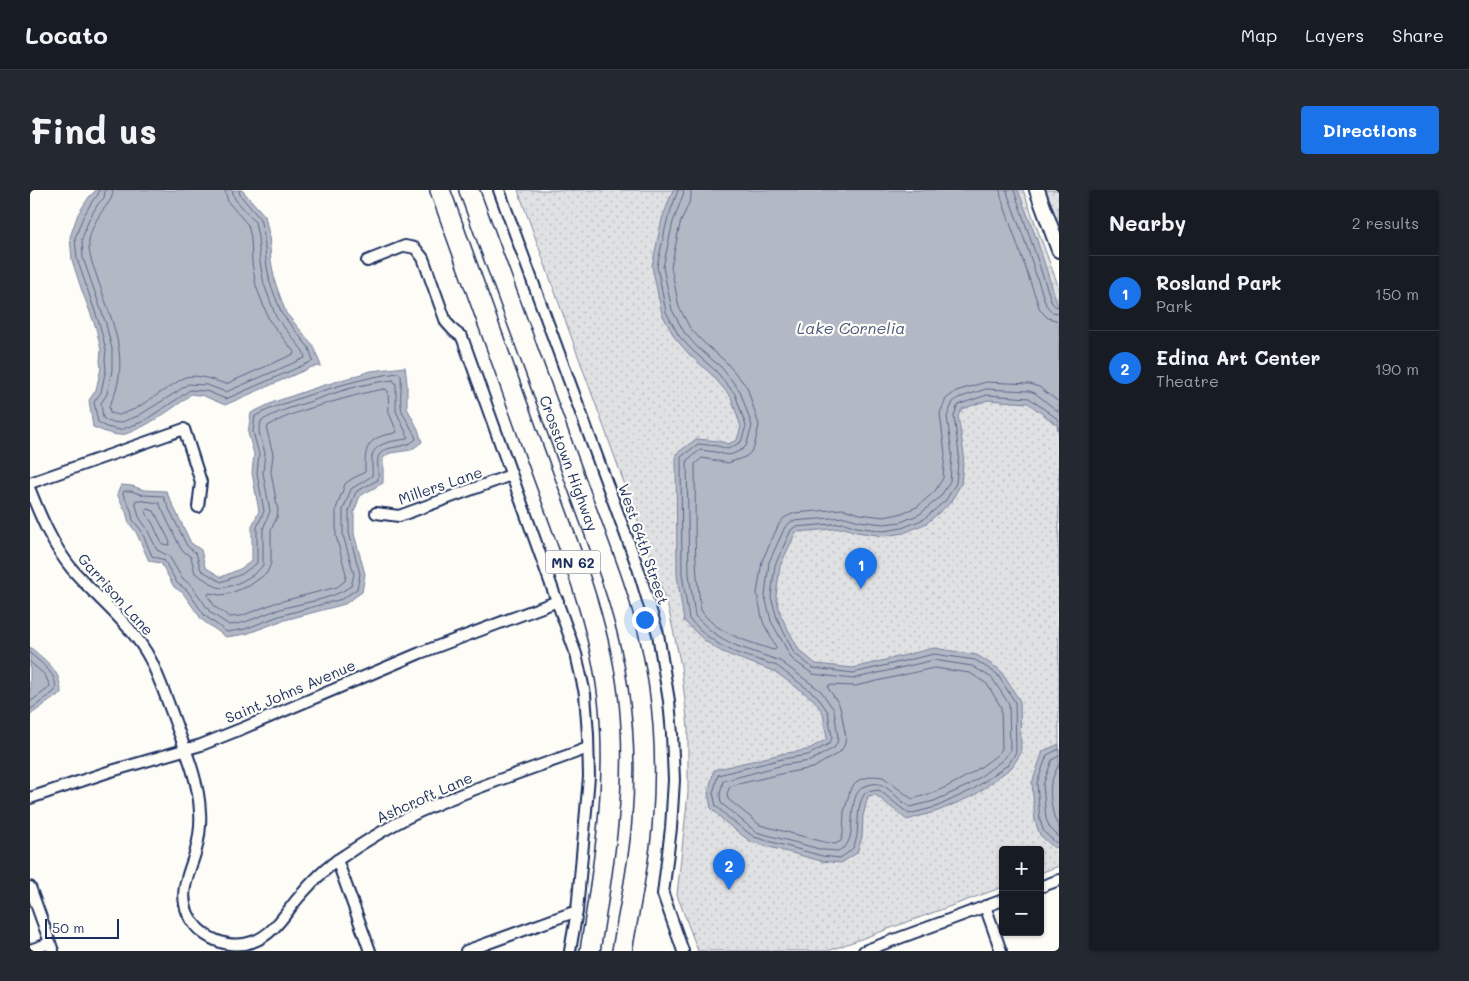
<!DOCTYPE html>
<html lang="en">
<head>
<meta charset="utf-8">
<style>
	body { margin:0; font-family:Mali,sans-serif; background:#242831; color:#f1f3f6 }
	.controls { position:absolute; right:15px; bottom:15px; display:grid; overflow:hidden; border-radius:5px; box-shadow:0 1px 4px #0004 }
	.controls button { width:45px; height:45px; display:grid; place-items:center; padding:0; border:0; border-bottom:1px solid #363941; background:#171b24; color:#f1f3f6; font:25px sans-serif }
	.scale { position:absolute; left:15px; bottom:12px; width:74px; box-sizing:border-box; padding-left:5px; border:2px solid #1b2f5e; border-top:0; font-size:14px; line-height:18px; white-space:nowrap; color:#1b2f5e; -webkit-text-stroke:4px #fdfcf7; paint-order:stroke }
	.you { position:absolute; left:614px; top:429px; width:18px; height:18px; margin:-12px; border:4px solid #fff; border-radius:50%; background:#1a73e8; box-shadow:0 0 0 8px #1a73e833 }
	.badge { display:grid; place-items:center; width:32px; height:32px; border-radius:50%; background:#1a73e8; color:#fff; font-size:16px; font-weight:700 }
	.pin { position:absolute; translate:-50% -41px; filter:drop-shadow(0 1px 2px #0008) }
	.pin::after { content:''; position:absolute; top:26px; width:18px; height:15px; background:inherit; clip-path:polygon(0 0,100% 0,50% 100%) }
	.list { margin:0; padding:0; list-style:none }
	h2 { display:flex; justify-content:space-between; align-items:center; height:65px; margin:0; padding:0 20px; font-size:21px }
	h2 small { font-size:16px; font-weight:400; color:#9ea1a6 }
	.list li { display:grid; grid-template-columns:32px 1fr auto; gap:15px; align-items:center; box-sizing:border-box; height:75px; padding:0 20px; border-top:1px solid #363941 }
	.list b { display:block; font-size:19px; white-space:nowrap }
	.list p { margin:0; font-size:16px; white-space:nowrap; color:#9ea1a6 }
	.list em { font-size:16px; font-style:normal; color:#9ea1a6 }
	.map { position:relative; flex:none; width:1029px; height:761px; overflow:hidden; border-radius:5px }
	header { display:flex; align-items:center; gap:30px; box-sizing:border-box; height:70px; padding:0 25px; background:#171b24; border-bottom:1px solid #363941 }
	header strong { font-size:24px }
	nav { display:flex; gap:28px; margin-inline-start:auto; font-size:18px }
	.intro { display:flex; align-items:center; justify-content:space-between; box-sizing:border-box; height:120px; padding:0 30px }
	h1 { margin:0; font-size:35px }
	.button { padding:12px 22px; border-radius:5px; background:#1a73e8; color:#fff; font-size:18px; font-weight:700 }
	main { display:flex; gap:30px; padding:0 30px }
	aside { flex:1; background:#171b24; border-radius:5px; box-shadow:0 1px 4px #0004 }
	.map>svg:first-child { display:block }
	.park { fill:url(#park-dots); stroke:#7e88a0 }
	.water { fill:#b3b8c5; stroke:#76819c }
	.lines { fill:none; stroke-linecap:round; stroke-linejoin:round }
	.shore { stroke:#586687; stroke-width:1 }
	.street-casing { stroke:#1b2f5e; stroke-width:14 }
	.secondary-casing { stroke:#1b2f5e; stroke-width:18 }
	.highway-casing { stroke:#1b2f5e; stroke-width:22 }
	.street { stroke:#fdfcf7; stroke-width:10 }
	.secondary { stroke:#fdfcf7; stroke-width:14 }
	.highway { stroke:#fdfcf7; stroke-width:19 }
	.labels { text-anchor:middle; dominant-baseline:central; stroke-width:4.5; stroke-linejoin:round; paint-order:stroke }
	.shield { fill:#fdfcf7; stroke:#5f6c8c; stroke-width:1 }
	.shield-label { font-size:14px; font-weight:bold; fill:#1b2f5e }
	.street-label { font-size:15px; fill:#1b2f5e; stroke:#fdfcf7 }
	.water-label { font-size:16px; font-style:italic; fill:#49587d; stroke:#fdfcf7 }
</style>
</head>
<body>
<header>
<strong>Locato</strong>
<nav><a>Map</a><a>Layers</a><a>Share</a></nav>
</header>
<div class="intro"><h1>Find us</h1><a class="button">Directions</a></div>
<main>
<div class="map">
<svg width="1029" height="761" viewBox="0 0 1029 761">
	<defs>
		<pattern id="park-dots" width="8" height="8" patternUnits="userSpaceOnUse" patternTransform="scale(1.25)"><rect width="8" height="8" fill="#e0e1e3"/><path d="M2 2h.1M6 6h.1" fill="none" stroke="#c0c1c5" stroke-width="1.8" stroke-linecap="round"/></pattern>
	</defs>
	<rect width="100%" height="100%" fill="#fdfcf7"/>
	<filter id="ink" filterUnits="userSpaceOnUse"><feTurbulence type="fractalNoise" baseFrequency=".02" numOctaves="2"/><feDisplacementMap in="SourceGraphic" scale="10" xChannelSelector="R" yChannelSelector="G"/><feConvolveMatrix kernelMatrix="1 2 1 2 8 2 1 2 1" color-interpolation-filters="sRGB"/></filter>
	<g filter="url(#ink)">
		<g class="park">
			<path d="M488,0H993L1029,98V676L1010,683V660H973V697L798,761H668L647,705L658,603V538L651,476L639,421L625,378Z"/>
			<path d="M1014,0H1029V41Z"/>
		</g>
		<g class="water">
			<path d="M66,0H212L235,26L239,45L241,71L245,92L256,123L283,155L291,176L282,177L195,215L174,206L161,204C148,216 106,244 90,245C81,245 71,240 63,237L59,210L66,200L71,178L70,171L71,160L66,138L51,98L42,70L40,47L48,24L59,7Z"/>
			<path d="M643,0H988L1007,50L1029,119V244L1027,235L998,213L958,210L932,219L928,226L934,264L931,294L920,313L897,333L874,343L854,346L826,342L814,338L766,342L750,376L746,406L751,426L769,460L786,474L823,478L904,458L947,465L970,480L990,511L991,563L982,577L945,605L908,621L877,630L846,605L838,606L833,626L832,647L827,663L811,673L791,671L721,652L695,632L681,618L678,603L684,580L751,564L777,560L797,549L793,523L784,510L744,481L702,466L687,459L674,450L654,431L647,385L646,264L666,249L689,251L698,254L707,250L711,237L701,207L682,185L659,164L645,148L632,124L622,76L632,29Z"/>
			<path d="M375,177L377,193V218L388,239L392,252L381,260L360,263L353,268V293L330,306L324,322V344L335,384L332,402L315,414L251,431L216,444L196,447L172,430L153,403L144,397L131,373L119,371L106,342L99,333L96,322L87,304L91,295L102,296L114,300L136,301L161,353L171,360L175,377L191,387L210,379L222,371V336L229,321L222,283L224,264L218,243L221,223L244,212L285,198L341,181Z"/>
			<path d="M0,457C16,471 31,480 31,503L0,525Z"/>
			<path d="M1029,554V658L1023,657L1010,645L1005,631L1002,593L1013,561Z"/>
		</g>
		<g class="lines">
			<g class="shore">
				<path d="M69,0L68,5L63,10L53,27L45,48L47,69L70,136L76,160L75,170L76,179L71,202L64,212L68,232L76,237L90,240L112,232L149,208L160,200L176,201L196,209L283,171L279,158L252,124L240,93L236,71L234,46L230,29L210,5L209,0"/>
				<path d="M75,0L74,8L68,14L59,29L52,49L53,68L76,134L82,159V180L77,204L71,213L73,228L77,231L89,233L108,226L145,203L158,194L177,195L196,202L275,168L273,161L246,127L234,94L230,72L228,47L225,32L205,9L202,0"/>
				<path d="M83,0C83,9 78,13 73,20C67,28 60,41 59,51C58,62 62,73 66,84C80,128 104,171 79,216L80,223L89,225L105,219L155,187C170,184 182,190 196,194L264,164V162L239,130L226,96L222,73L221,48L218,35L198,12L195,0"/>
				<path d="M648,0L637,31L627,76L636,122L649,146L663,161L686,181L705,204L716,236L711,252L698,259L688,256L668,254L651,267L652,384L659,429L677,446L690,455L704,462L747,476L787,506L798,522L802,548L799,554L778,565L752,569L688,585L683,603L686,616L699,628L724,647L792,666L810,668C814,665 820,662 823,658C832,641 823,618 836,602L849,600L879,624L906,617L942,600L979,574L986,562L985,512L967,484L945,470L904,464L823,483L783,478L764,463L747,428L741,407L745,375L761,340L765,337L814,333L827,337L854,341L872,338L894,329L916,310L926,293L929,264L924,226L927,217L930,214L957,205L999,208L1029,230"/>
				<path d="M654,0L653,5L643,32L633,77L642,120L654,142L667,157L691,177L710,201L722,236L716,256L713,259L703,264L697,265L686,262L670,260L657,270L659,384L665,426L681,441L693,449L707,456L750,471L791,501L804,520L808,547L807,553L804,558L780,571L753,575L693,591L690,604L691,613L703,623L726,642L793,660L808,661C811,659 816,657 817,654C827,640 815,601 838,595C842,594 846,593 849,594C860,597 870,612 880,617L904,611L939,595L974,569L980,560L979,514L962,488L942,476L904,470L822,489L783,484L762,469L741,431L735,406L739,372L755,337L762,331L815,327L829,331L854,334L871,332L890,324L911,306L920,291L922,264L917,226L923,212L928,208L956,199L999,201L1005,203L1029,222"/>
				<path d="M661,0V8L650,34L641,77L649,117L660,138L672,151L696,172L717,197L729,235L724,257L720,263L715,267L698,273L672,268L665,274C666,317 663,361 669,404C670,410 669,419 673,423C688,444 720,452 743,460L746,459V457L733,432L727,404L732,371L749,334L754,328L764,323L813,319L830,324L854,327L869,324L887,317L905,301L913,288L915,264L910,223L916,209L926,201L956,192L1000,194L1009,197L1029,212"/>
				<path d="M970,0L971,7L1010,120L1018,128L1029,131"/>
				<path d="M977,0L978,5L996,54L1016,115L1022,122L1029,123"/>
				<path d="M984,0L1022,113L1025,116L1029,117"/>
				<path d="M368,183L371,185C372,195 369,211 372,221C376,231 383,239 386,249C375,260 356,254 349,265C346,270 349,284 348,290L327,301L325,304L319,321V343L330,384L327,399L312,409L249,426L215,439L197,442L175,426L157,400L147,393L134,370L122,366L111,340L103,330L101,320L93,304L94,301H101L113,305L133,306L157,356L166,363L171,380L191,392L212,384L227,373V337L234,321L227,283L229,264L223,242L225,226C240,218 256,213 273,207C304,197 335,187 368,183Z"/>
				<path d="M363,190L366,194V221L378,247L376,249C365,251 345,252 342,266C341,273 343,280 342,286L321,299L313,320V345L324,384L321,396C300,411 272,412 247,420C231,425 216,434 199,435L180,422L162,396L152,388L139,366L127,360L116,337L109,327L105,311L107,310L129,313L151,359L161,367L165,383L185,396L191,398C203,397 226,386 233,375V339L240,321L233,283L235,263L229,242L231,231C246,222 263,217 279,212C306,202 334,193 363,190Z"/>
				<path d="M355,199L358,201L359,223L367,242C363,244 359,244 355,245C334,251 335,264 335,282L320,290L315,294L306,319V346L316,384L315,391L307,397L245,413L211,426L200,427L185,417L178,406L179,403L190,405L198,404L219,396L237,383L241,373V340L247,327L248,321L241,282L243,264L237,241L238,236C259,223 285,217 309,210C324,206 339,201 355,199Z"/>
				<path d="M118,319L124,321L140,352L139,355L132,354L123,334L116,324L115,321Z"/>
				<path d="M0,463C11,473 29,485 25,501L0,520"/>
				<path d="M0,472L15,485L20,496L19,498L0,512"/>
				<path d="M904,478L940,483L957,494L971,517L972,559C968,566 961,569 955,574C931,591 910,602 882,609L853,587L843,586L829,590L823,596L820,601L814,622L813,644L811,651L805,654L794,652L730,635L698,609L697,604L700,596L755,583L783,578L810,562L814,556L816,548L811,521L809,514L798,498L799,495L825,496Z"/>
				<path d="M1029,559L1017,565L1007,593L1010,630L1014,642L1025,652L1029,653"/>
				<path d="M1029,566L1022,570L1013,595L1016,629L1020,638L1029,647"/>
				<path d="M1029,574C1026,580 1023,587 1021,593C1019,602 1022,630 1029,637"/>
			</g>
			<defs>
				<g id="street">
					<path d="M469,0L608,378L628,444L639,511L642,544L644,590L641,638L633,704L653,761"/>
					<path d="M337,71L375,56L385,58L393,68L416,132L424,141L432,147L546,464L555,504L558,545L559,587L547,721L540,761"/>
					<path d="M0,293L154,239L171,292L168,317"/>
					<path d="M0,300C11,328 23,356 42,379C71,413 110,440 126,482C134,501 141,520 148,540C158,566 169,594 170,622C171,635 169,648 166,660C160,682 148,701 158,724C169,748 198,760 222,752C244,745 255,723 269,707C283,691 297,676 315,665C339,649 363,634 389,622C444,597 502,579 558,558"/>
					<path d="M346,323L369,326L481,285"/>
					<path d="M0,608L78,582L171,555L211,539L390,463L528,411"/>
					<path d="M307,670L340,761"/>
					<path d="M0,697L23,761"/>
					<path d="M1010,697L1029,690"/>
					<path d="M955,716L971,761"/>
					<path d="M0,760L20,753"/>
					<path d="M436,761L547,721"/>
					<path d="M834,761L973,710"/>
				</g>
				<path id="secondary" d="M1007,0L1029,60"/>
				<g id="highway">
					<path d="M410,0C444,93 477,187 511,280C539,357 571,434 579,516C587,598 573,680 560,761"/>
					<path id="s1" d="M439,0L577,376C582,390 587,404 591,419C612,488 618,561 612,633C609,676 599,719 592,761"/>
				</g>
			</defs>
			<use href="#street" class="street-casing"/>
			<use href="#secondary" class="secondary-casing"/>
			<use href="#highway" class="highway-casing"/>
			<use href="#street" class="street"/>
			<use href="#secondary" class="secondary"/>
			<use href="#highway" class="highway"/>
		</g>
	</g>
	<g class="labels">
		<rect class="shield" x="515.5" y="360.5" width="55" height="23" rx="4"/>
		<g class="shield-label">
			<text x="543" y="372">MN 62</text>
		</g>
		<g class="street-label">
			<text stroke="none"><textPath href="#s1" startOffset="291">Crosstown Highway</textPath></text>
			<text transform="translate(410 295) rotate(-19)">Millers Lane</text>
			<text transform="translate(614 354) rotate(71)">West 64th Street</text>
			<text transform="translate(86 404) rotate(48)">Garrison Lane</text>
			<text transform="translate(260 501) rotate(-23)">Saint Johns Avenue</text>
			<text transform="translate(394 607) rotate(-24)">Ashcroft Lane</text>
		</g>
		<g class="water-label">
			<text x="821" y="137">Lake Cornelia</text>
		</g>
	</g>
</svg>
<div class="controls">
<button>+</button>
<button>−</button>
</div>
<div class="scale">50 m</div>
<div class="you"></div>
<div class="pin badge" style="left:831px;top:399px">1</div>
<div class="pin badge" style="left:699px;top:700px">2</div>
</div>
<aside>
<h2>Nearby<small>2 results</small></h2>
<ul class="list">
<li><span class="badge">1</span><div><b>Rosland Park</b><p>Park</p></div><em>150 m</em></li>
<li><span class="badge">2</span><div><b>Edina Art Center</b><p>Theatre</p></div><em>190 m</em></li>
</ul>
</aside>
</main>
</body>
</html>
